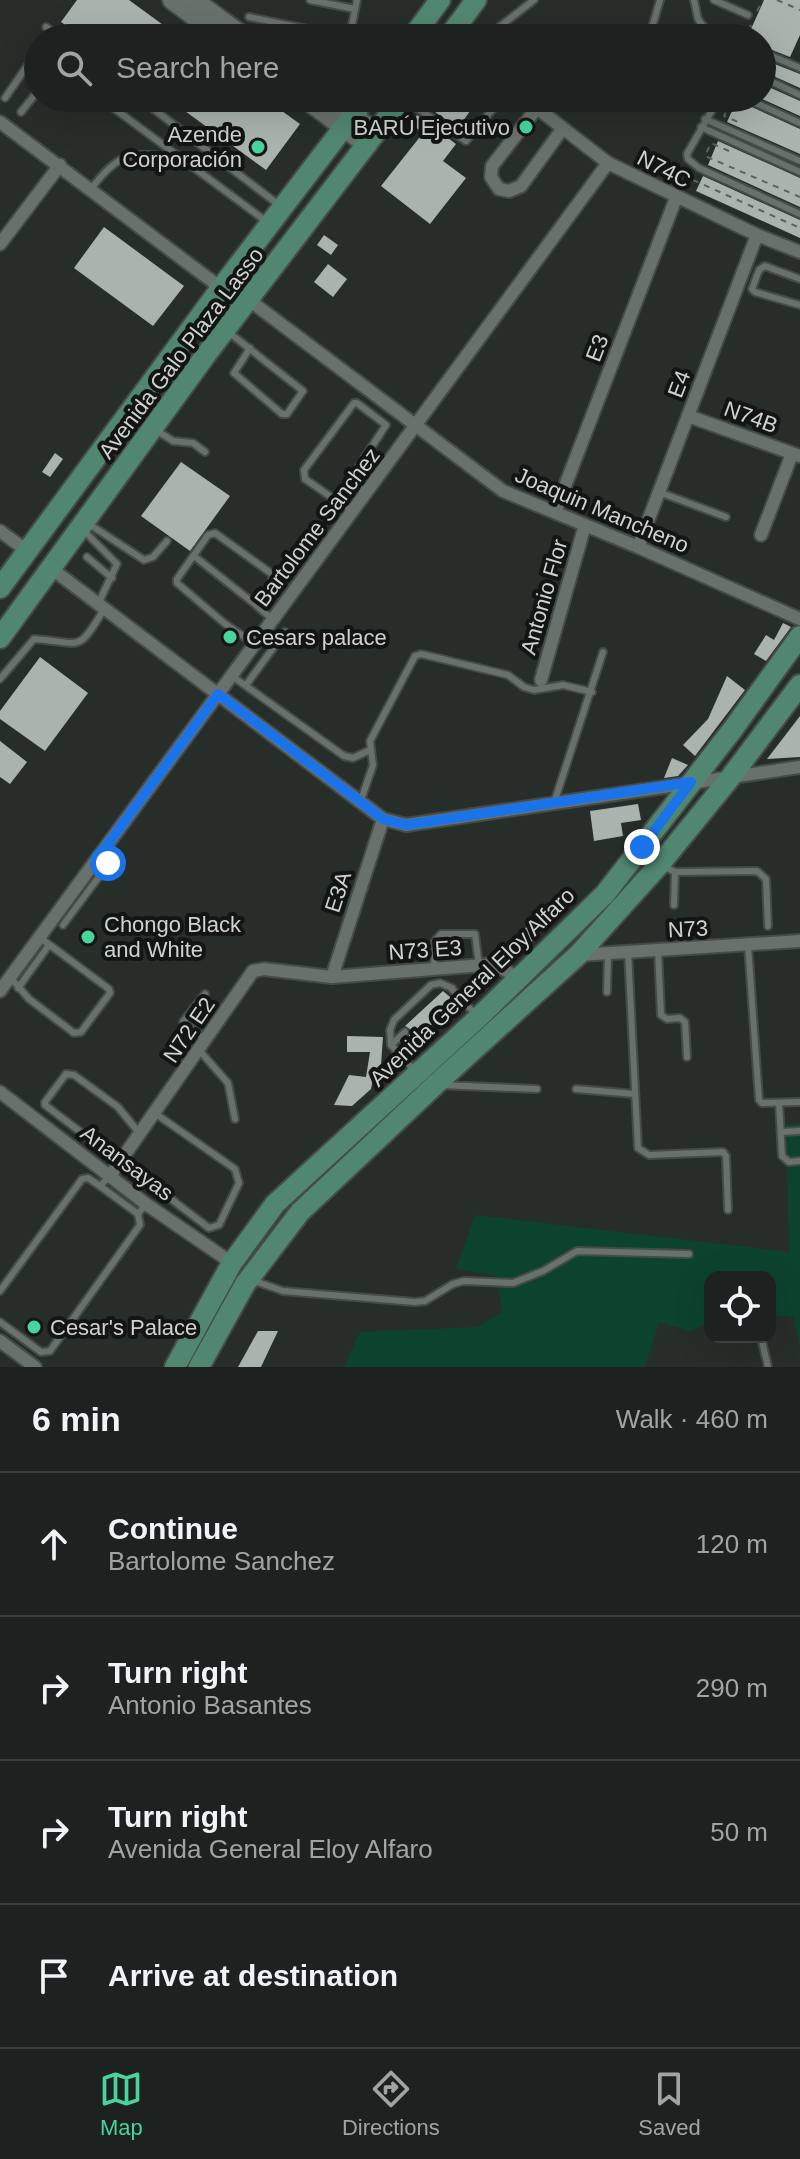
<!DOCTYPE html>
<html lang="en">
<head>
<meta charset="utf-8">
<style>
	body { margin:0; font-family:Helvetica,sans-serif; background:#2a2f2d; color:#f1f3f6 }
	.controls { position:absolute; right:24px; bottom:24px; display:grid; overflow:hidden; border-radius:16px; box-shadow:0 8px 32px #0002 }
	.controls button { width:72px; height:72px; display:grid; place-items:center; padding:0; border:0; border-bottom:2px solid #3b3f3e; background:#1d2220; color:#f1f3f6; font:40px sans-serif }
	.stop { position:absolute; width:24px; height:24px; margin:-18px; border:6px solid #1a73e8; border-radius:50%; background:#fff }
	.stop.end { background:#1a73e8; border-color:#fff; box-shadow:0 2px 8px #0008 }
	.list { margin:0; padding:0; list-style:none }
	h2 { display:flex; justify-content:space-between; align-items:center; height:104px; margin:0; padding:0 32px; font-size:34px }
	h2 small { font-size:26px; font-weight:400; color:#a0a4a5 }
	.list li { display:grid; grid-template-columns:52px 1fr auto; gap:24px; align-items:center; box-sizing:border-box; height:144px; padding:0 32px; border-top:2px solid #3b3f3e }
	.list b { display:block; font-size:30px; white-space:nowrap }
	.list p { margin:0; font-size:26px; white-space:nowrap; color:#a0a4a5 }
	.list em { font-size:26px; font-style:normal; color:#a0a4a5 }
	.icon { flex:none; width:44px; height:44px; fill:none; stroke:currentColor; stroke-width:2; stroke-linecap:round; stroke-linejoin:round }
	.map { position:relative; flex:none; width:800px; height:1367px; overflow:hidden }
	.search { position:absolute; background:#1d2220; box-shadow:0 8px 32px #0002; left:24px; right:24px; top:24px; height:88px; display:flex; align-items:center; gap:20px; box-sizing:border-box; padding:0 28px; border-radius:44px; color:#a0a4a5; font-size:30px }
	.sheet { height:680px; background:#1d2220 }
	nav { display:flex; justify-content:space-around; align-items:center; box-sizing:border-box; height:112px; border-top:2px solid #3b3f3e; background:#1d2220; font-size:22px; color:#a0a4a5 }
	nav a { display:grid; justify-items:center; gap:4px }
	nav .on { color:#48d49d }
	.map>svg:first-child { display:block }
	.green { fill:#0c432e }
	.building { fill:#aab3ae }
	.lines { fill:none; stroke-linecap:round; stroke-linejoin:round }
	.lane-casing { stroke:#444b48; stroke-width:10 }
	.street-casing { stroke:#444b48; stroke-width:16 }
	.secondary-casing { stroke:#444b48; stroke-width:22 }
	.primary-casing { stroke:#444b48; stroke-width:24 }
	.path { stroke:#5b615d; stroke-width:2; stroke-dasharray:6 6; stroke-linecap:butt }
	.lane { stroke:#68716c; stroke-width:6 }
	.street { stroke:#68716c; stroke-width:12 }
	.secondary { stroke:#68716c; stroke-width:18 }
	.primary { stroke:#518770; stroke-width:20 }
	.route { stroke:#1a73e8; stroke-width:10 }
	.poi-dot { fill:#48d49d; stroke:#121514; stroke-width:3 }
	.labels { text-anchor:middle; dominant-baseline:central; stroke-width:8; stroke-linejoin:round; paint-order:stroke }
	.poi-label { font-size:22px; fill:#ced3d0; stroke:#121514; text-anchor:start }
	.street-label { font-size:22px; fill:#ced3d0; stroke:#121514 }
</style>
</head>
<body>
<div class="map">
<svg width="800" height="1367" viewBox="0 0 800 1367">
	<rect width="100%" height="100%" fill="#272e2a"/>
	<path class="green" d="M786,1124H800V1348L794,1317L770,1315V1277H710V1321L691,1331L659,1322L645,1367H344L360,1332L477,1327L502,1312L497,1276L456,1269L475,1215L789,1252Z"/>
	<g class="building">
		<path d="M77,0H129L181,38H84L61,22Z"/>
		<path d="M764,0H800V35L790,57L762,46V38H747Z"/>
		<path d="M762,59L800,74V88L762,71Z"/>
		<path d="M762,84L800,101V116L760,98H762Z"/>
		<path d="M167,98H264L300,124L266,170Z"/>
		<path d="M415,98H460L473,107L458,128Z"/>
		<path d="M738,98L743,103L800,129V154L727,122Z"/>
		<path d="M417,115L456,144L443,161L466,178L430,224L381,186L423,133L411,124Z"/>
		<path d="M718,141L800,178V207L708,165Z"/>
		<path d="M703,176L800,220V238L696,191Z"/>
		<path d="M104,227L184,286L153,326L74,268Z"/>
		<path d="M324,235L338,245L331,255L317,245Z"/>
		<path d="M328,264L347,279L333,297L314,282Z"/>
		<path d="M55,453L63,459L50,477L42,472Z"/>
		<path d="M181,462L230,496L190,551L141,516Z"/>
		<path d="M783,623L791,627L766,661L754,654L766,635L774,640Z"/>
		<path d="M40,657L88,693L45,751L0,719V711Z"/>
		<path d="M727,676L745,690L695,756L683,745L708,719Z"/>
		<path d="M800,716V757L767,759Z"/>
		<path d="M0,741L27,762L10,784L0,777Z"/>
		<path d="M672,758L688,765L678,776L664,778Z"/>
		<path d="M638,804L641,820L621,823L623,836L594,841L590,811Z"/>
		<path d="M530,924L539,934L513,960L506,956V947Z"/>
		<path d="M443,991L456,1002L414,1041L409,1036L410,1029L405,1026Z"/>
		<path d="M347,1036L383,1037L380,1079H373L371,1089L352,1106L334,1105L349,1075L366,1077L370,1052H347Z"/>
		<path d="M258,1331H278L261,1367H238Z"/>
	</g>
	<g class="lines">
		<defs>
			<g id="lane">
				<path d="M310,0L355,9"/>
				<path d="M357,0L352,25L358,38"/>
				<path d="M694,0L698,19L712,38"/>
				<path d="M714,0L748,15"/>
				<path d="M249,17L322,32L353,30"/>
				<path d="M46,27L61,38"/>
				<path d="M456,34L485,38L534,0"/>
				<path d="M649,38L660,0"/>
				<path d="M762,52L800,68"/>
				<path d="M762,77L800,95"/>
				<path d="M5,98L34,56L38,55"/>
				<path d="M100,98L267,222"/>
				<path d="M139,98L279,205"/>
				<path d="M565,98C583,109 602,109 620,98"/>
				<path d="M719,98L687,154L688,159L699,168L800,214"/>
				<path d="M745,98L800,123"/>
				<path d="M405,100L466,141L493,109L478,98"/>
				<path d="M493,109L502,98"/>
				<path d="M21,112L38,91"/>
				<path d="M705,119L800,161"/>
				<path d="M701,127L800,172"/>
				<path d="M91,189C121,149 131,154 177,157"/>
				<path d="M800,279L765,266L759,270L752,289L755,292L800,305"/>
				<path d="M227,331L303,391L287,414H282L234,373L250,348"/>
				<path d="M156,430L173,441L193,443L205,452"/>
				<path d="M659,492L726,517"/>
				<path d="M353,512L305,479L304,470L354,403H357L386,425L350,480L365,493"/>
				<path d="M89,524L144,560L153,557L167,541"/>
				<path d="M84,531L117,564L98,604"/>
				<path d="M194,556L256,605"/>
				<path d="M87,557L112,578"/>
				<path d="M253,643L224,623L177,583V579L208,535L215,533L272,574V581L256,605L273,620"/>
				<path d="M232,676L344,756L353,758L370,750"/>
				<path d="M0,679L34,639C81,642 77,655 104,609"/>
				<path d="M246,685L285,632"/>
				<path d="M361,800L373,765L370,741L415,656L421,654L508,675L524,687L534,690L563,685L592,692"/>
				<path d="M554,803L603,652"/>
				<path d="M663,866L675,872L757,871L766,879L768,926"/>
				<path d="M674,905L675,872"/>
				<path d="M63,925L107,866L102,852"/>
				<path d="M748,945L759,1100L762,1103L800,1102"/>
				<path d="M658,950L661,1015L667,1019L680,1018L685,1022L687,1057"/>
				<path d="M628,952L638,1148L649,1155L723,1152L726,1156L728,1210"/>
				<path d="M434,969L435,941L441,934H475L479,966"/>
				<path d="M10,977L29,999L74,1033L81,1032L110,993L109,989L39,937"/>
				<path d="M18,988L49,945"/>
				<path d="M452,989L476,1015"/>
				<path d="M607,992L608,953"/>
				<path d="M205,994L183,1022L206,1040"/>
				<path d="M405,1032L391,1045L414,1070"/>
				<path d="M391,1045L390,1030L394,1020L431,985L440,983L452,988"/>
				<path d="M199,1050L228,1083L235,1119"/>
				<path d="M441,1085L537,1089"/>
				<path d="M576,1089L635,1094"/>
				<path d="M779,1103L782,1156L789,1162L800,1161"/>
				<path d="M781,1132L800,1131"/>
				<path d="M124,1157L108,1147L99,1146L45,1105V1102L66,1074L74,1075L118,1107L140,1134"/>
				<path d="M121,1161L209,1228L219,1225L239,1183L235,1169L156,1114"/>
				<path d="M100,1186L138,1214"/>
				<path d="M252,1280L283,1291L415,1302L425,1301L453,1284L464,1281L513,1283L543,1271L577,1251L689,1254"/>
				<path d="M0,1291L82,1179L88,1178L100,1186L110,1176"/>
				<path d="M0,1322L41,1352L50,1351L140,1225L138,1214L146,1204"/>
				<path d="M761,1337L768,1367"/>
			</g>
			<g id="street">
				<path d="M423,23L445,38"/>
				<path d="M524,98L608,163L757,235L800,252"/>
				<path d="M537,108L492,166L491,177L499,189L509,191L521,186L563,128"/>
				<path d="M0,122L221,288"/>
				<path d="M0,244L60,165"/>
				<path d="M249,300L503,491L638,547L800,619"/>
				<path d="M688,416L800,456"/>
				<path d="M555,512L676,198"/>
				<path d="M0,531L27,551"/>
				<path d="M761,535L792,454"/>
				<path d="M638,547L757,235"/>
				<path d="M52,569L383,819L406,825L800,767"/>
				<path d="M541,680L585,525"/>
				<path d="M578,955L800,941"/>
				<path d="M332,977L383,819"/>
				<path d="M0,991L608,163"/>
				<path d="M0,1092L146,1204L232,1263"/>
				<path d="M110,1176L253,971L264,969L332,977L496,964L517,978"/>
				<path d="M0,1341L35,1367"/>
			</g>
			<g id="secondary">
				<path d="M172,0L223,38"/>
				<path d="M194,0L246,38"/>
				<path d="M304,98L367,145"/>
				<path d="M328,98L376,132"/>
			</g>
			<g id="primary">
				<path d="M412,38L440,0"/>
				<path d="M448,38L476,0"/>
				<path d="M0,588L221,288L366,98"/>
				<path d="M0,638L205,356L402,98"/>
				<path d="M175,1367L232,1263L275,1204L478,1018L605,894L733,729L800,636"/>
				<path d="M199,1367L245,1284L300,1212L435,1085L578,955L660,864L730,778L800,685"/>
			</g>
		</defs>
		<use href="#lane" class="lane-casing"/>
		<use href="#street" class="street-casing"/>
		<use href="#secondary" class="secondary-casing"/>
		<use href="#primary" class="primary-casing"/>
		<g class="path">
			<path d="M777,0L800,10"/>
			<path d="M757,11L763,0"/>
			<path d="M745,38L751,25"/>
			<path d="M731,102L724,116L738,122"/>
			<path d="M729,151L711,143L705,156L800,197"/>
			<path d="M693,180L800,228"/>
		</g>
		<use href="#lane" class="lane"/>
		<use href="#street" class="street"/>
		<use href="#secondary" class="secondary"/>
		<use href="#primary" class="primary"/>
	</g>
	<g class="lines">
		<path class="route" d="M108,863L102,852L218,694L383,819L406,825L691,782L642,847"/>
	</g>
	<g class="poi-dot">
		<circle cx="526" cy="127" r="8"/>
		<circle cx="258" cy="147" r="8"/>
		<circle cx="230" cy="637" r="8"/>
		<circle cx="88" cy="937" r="8"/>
		<circle cx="34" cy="1327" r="8"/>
	</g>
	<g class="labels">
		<g class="poi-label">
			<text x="510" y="127" text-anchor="end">BARÚ Ejecutivo</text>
			<text x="242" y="134" text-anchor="end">Azende<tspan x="242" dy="25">Corporación</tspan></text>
			<text x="246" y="637">Cesars palace</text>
			<text x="104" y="924">Chongo Black<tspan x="104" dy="25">and White</tspan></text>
			<text x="50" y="1327">Cesar's Palace</text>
		</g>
		<g class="street-label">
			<text transform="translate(664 169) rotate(27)">N74C</text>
			<text transform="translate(597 348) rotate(-69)">E3</text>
			<text transform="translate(181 353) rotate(-53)">Avenida Galo Plaza Lasso</text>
			<text transform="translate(679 384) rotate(-69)">E4</text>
			<text transform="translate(751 417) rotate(20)">N74B</text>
			<text transform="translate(602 510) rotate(23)">Joaquin Mancheno</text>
			<text transform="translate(317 527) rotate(-53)">Bartolome Sanchez</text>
			<text transform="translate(544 597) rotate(-74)">Antonio Flor</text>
			<text transform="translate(338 892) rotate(-72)">E3A</text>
			<text transform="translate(688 929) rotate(-3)">N73</text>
			<text transform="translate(425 950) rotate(-4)">N73 E3</text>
			<text transform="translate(472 987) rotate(-44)">Avenida General Eloy Alfaro</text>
			<text transform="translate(189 1030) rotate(-56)">N72 E2</text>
			<text transform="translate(127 1163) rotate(37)">Anansayas</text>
		</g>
	</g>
</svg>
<div class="controls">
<button><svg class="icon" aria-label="locate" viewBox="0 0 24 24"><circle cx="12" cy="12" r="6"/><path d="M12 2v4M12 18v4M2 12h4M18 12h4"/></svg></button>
</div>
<div class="stop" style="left:108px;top:863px"></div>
<div class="stop end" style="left:642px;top:847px"></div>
<div class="search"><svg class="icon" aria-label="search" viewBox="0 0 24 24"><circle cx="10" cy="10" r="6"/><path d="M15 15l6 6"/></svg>Search here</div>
</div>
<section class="sheet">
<h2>6 min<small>Walk · 460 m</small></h2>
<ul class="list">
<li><svg class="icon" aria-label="ahead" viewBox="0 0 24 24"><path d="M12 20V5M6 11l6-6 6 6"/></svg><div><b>Continue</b><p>Bartolome Sanchez</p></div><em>120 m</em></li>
<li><svg class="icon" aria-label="right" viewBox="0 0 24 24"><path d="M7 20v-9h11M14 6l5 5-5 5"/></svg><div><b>Turn right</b><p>Antonio Basantes</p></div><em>290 m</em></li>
<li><svg class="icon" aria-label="right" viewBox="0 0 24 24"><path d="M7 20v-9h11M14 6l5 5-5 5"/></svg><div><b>Turn right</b><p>Avenida General Eloy Alfaro</p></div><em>50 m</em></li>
<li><svg class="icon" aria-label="arrive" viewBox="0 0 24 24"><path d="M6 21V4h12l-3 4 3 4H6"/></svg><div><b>Arrive at destination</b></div></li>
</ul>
</section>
<nav>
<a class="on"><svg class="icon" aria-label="map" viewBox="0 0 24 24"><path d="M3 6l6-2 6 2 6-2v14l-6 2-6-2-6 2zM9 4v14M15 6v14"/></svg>Map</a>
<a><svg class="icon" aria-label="directions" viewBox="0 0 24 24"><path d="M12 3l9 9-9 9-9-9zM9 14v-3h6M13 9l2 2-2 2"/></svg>Directions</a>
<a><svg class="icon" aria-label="saved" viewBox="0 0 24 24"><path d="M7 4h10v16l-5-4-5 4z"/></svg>Saved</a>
</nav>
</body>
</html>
